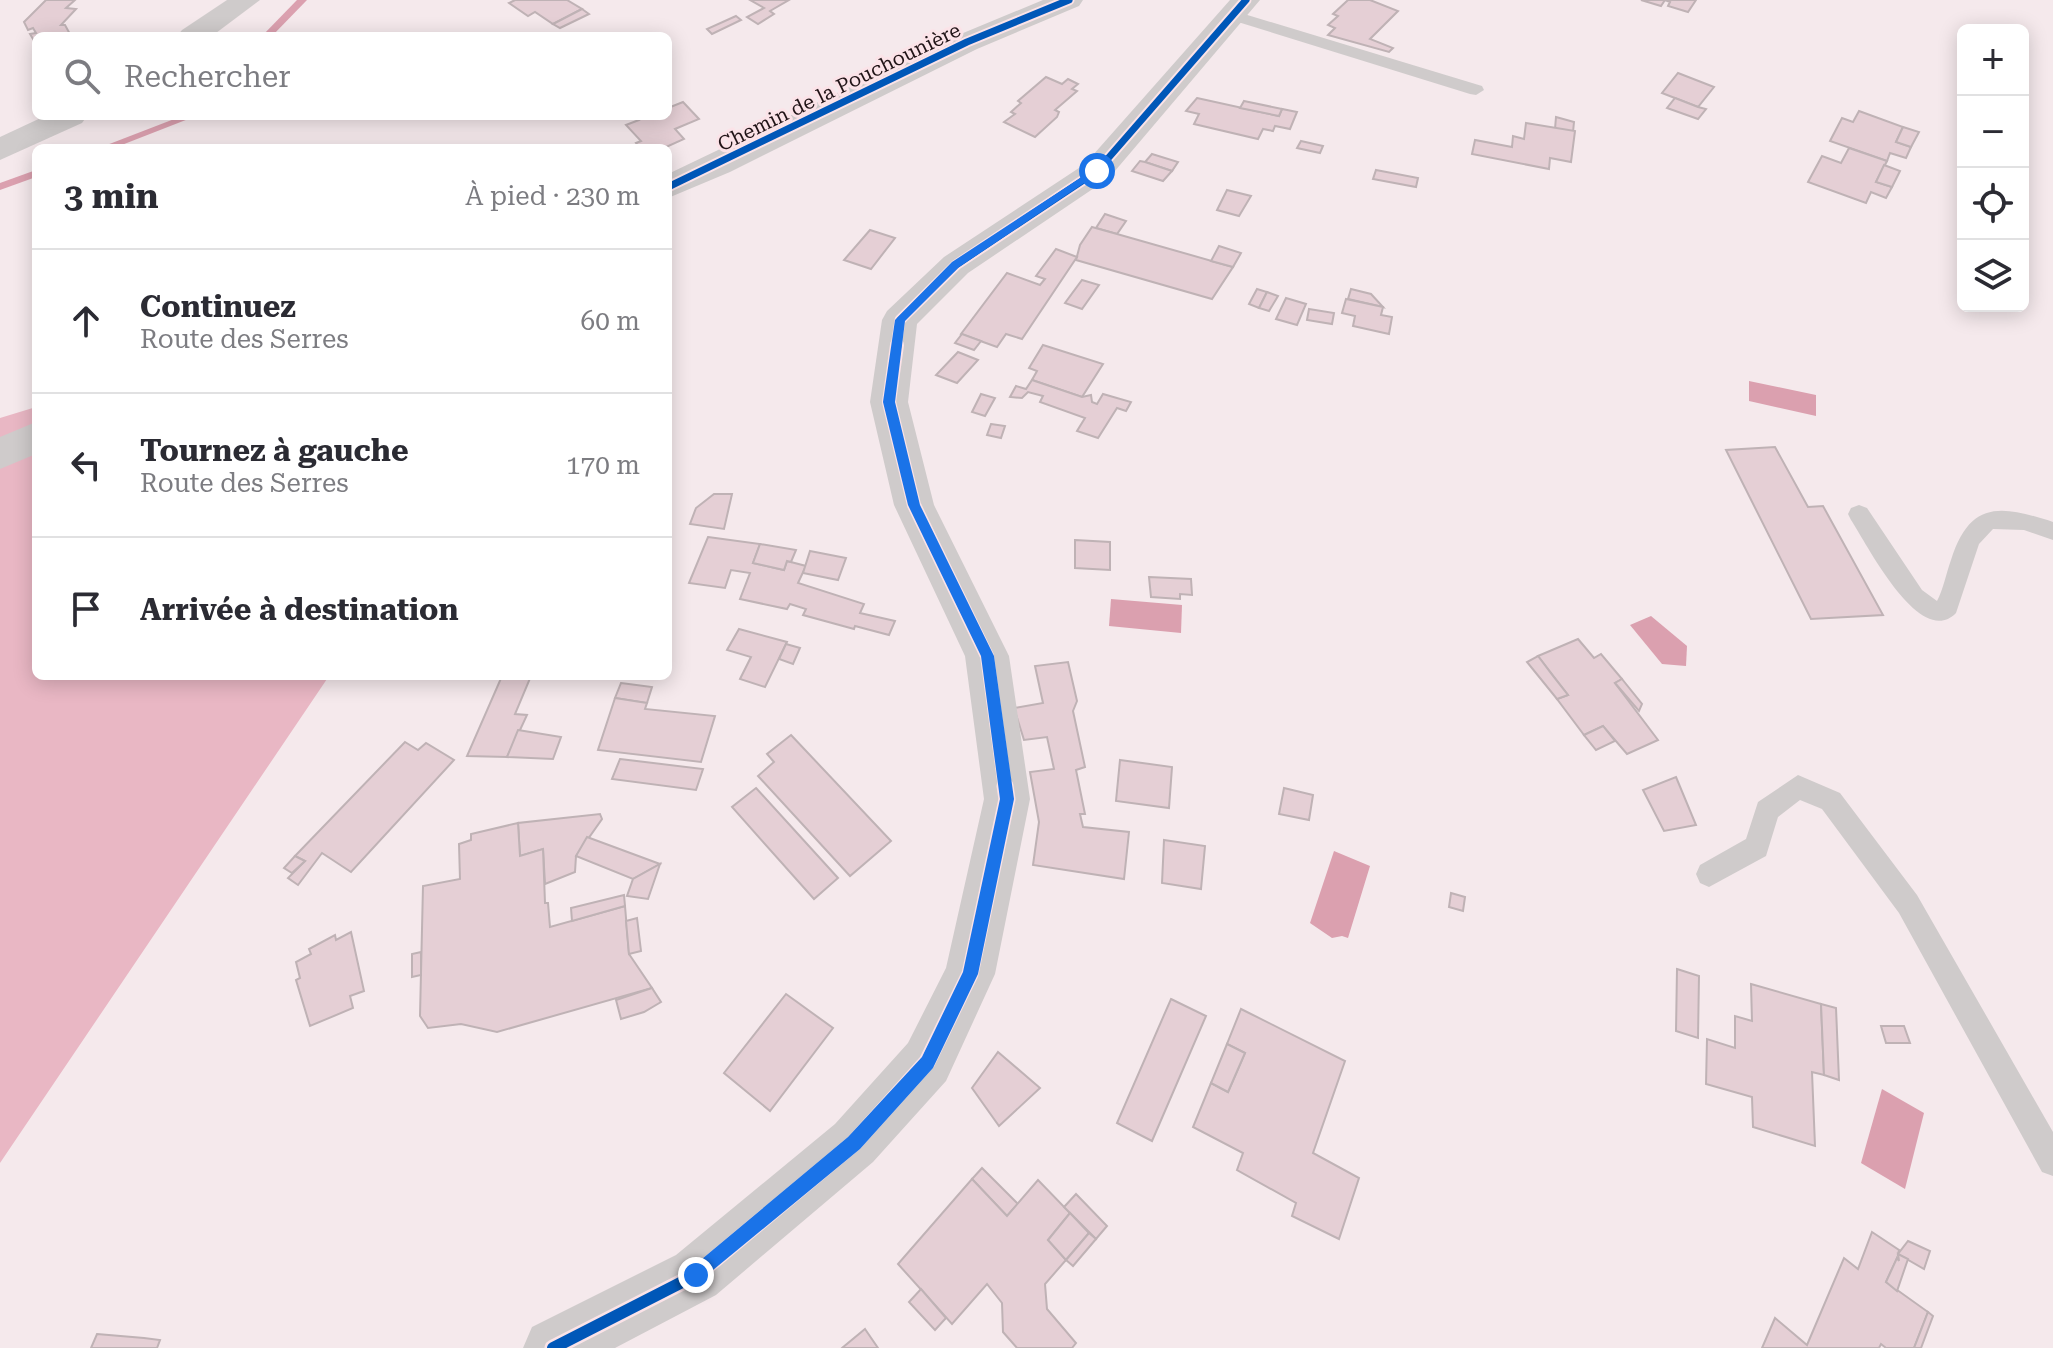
<!DOCTYPE html>
<html lang="fr">
<head>
<meta charset="utf-8">
<style>
	body { margin:0; font-family:"Roboto Serif",serif; background:#f2f2f3; color:#2b2b33 }
	.controls { position:absolute; right:24px; top:24px; display:grid; overflow:hidden; border-radius:12px; box-shadow:0 4px 20px #0003 }
	.controls button { width:72px; height:72px; display:grid; place-items:center; padding:0; border:0; border-bottom:2px solid #e1e1e2; background:#fff; color:#2b2b33; font:40px sans-serif }
	.stop { position:absolute; width:24px; height:24px; margin:-18px; border:6px solid #1a73e8; border-radius:50%; background:#fff }
	.stop.end { background:#1a73e8; border-color:#fff; box-shadow:0 2px 8px #0008 }
	.list { margin:0; padding:0; list-style:none }
	h2 { display:flex; justify-content:space-between; align-items:center; height:104px; margin:0; padding:0 32px; font-size:34px }
	h2 small { font-size:26px; font-weight:400; color:#7c7c81 }
	.list li { display:grid; grid-template-columns:52px 1fr auto; gap:24px; align-items:center; box-sizing:border-box; height:144px; padding:0 32px; border-top:2px solid #e1e1e2 }
	.list b { display:block; font-size:30px; white-space:nowrap }
	.list p { margin:0; font-size:26px; white-space:nowrap; color:#7c7c81 }
	.list em { font-size:26px; font-style:normal; color:#7c7c81 }
	.icon { flex:none; width:44px; height:44px; fill:none; stroke:currentColor; stroke-width:2; stroke-linecap:round; stroke-linejoin:round }
	.map { position:relative; flex:none; width:2053px; height:1348px; overflow:hidden }
	.search { position:absolute; background:#fff; box-shadow:0 4px 20px #0003; left:32px; top:32px; width:640px; height:88px; display:flex; align-items:center; gap:20px; box-sizing:border-box; padding:0 28px; border-radius:12px; color:#7c7c81; font-size:30px }
	.panel { position:absolute; background:#fff; box-shadow:0 4px 20px #0003; left:32px; top:144px; width:640px; height:536px; border-radius:12px }
	.map>svg:first-child { display:block }
	.forest { fill:#e9b7c4 }
	.water { fill:#dba0af }
	.lines { fill:none; stroke-linecap:round; stroke-linejoin:round }
	.stream { fill:#dba0af; fill-rule:evenodd }
	.building { fill:#e5cfd5; stroke:#bfb2b5; stroke-width:2 }
	.lane { fill:#cfcbcb; fill-rule:evenodd }
	.street { fill:#cfcbcb; fill-rule:evenodd }
	.cycleway-far2-casing { stroke:#fbe3e8; stroke-width:11 }
	.cycleway-far1-casing { stroke:#fbe3e8; stroke-width:14 }
	.cycleway-casing { stroke:#fbe3e8; stroke-width:17 }
	.cycleway-far2 { stroke:#0057b8; stroke-width:7 }
	.cycleway-far1 { stroke:#0057b8; stroke-width:9 }
	.cycleway { stroke:#0057b8; stroke-width:12 }
	.route { fill:#1a73e8 }
	.labels { text-anchor:middle; dominant-baseline:central; stroke-width:6; stroke-linejoin:round; paint-order:stroke }
	.far-street-label { font-size:20px; fill:#201316; stroke:#fbe3e8 }
</style>
</head>
<body>
<div class="map">
<svg width="2053" height="1348" viewBox="0 0 2053 1348">
	<rect width="100%" height="100%" fill="#f5e9ec"/>
	<path class="forest" d="M36,407V676H329L0,1163V418Z"/>
	<g class="water">
		<path d="M1749,381L1816,395V416L1749,401Z"/>
		<path d="M1111,599L1182,605L1181,633L1109,626Z"/>
		<path d="M1651,616L1687,646L1686,666L1662,664L1630,625Z"/>
		<path d="M1334,851L1370,866L1348,938L1342,936L1332,938L1310,923Z"/>
		<path d="M1882,1089L1924,1113L1905,1189L1861,1163Z"/>
	</g>
	<g class="lines">
		<g class="stream">
			<path d="M297,0H307L272,36H262Z"/>
			<path d="M182,116H196L114,148H99Z"/>
			<path d="M36,170V177L0,190V183Z"/>
		</g>
	</g>
	<g class="building">
		<path d="M46,0H75L66,8L76,9L61,25H65L71,36H36V44L30,34L36,33L33,28L28,30L24,22Z"/>
		<path d="M515,0H567L582,9L553,24L535,12L528,16L509,3Z"/>
		<path d="M750,0H789L770,11L774,14L758,24L747,17L764,8Z"/>
		<path d="M1348,0H1370L1398,11L1370,39L1393,48L1389,52L1328,35L1335,28L1328,25L1338,16L1333,14Z"/>
		<path d="M1641,0H1696L1688,12L1668,6L1670,2L1665,0L1661,6Z"/>
		<path d="M582,9L589,14L560,28L553,24Z"/>
		<path d="M736,16L741,20L712,34L707,29Z"/>
		<path d="M1678,73L1714,87L1698,107L1662,93Z"/>
		<path d="M1046,77L1062,84L1068,79L1078,84L1072,89L1077,91L1055,110L1059,112L1057,117L1035,137L1004,122L1015,114L1011,112L1021,103L1018,101Z"/>
		<path d="M1197,98L1279,116L1282,109L1297,112L1290,129L1275,126L1273,131L1263,129L1258,139L1194,124L1199,114L1186,111Z"/>
		<path d="M1675,98L1698,107L1706,109L1698,119L1667,108Z"/>
		<path d="M1244,101L1282,109L1279,116L1240,108Z"/>
		<path d="M683,102L699,119L675,129L684,139L664,148H640L636,143L641,141L626,125L639,120L636,116H668V108Z"/>
		<path d="M1859,111L1903,127L1896,142L1911,147L1906,158L1890,153L1887,161L1830,141L1842,118L1853,122Z"/>
		<path d="M1556,117L1574,122L1573,132L1555,129Z"/>
		<path d="M1526,123L1575,131L1571,162L1550,158L1549,169L1472,154L1475,140L1512,147L1513,136L1524,139Z"/>
		<path d="M1903,127L1919,132L1911,147L1896,142Z"/>
		<path d="M1301,141L1323,146L1320,153L1297,148Z"/>
		<path d="M1849,148L1887,161L1876,182L1892,187L1886,198L1871,192L1866,203L1808,182L1822,156L1841,163Z"/>
		<path d="M1152,154L1178,162L1172,171L1145,162Z"/>
		<path d="M1140,161L1145,162L1172,171L1163,181L1132,171Z"/>
		<path d="M1884,165L1900,171L1892,187L1876,182Z"/>
		<path d="M1376,170L1418,178L1416,187L1373,179Z"/>
		<path d="M1227,190L1251,196L1239,216L1217,210Z"/>
		<path d="M1105,214L1126,221L1117,234L1096,228Z"/>
		<path d="M1092,227L1117,234L1233,267L1212,299L1076,260L1080,245Z"/>
		<path d="M870,230L895,238L871,269L844,260Z"/>
		<path d="M1219,246L1241,253L1233,267L1211,261Z"/>
		<path d="M1056,249L1077,257L1022,339L1006,334L997,347L961,334L1007,273L1040,285L1045,279L1036,276Z"/>
		<path d="M1082,280L1099,285L1082,309L1065,303Z"/>
		<path d="M1257,289L1267,292L1259,308L1249,304Z"/>
		<path d="M1351,289L1371,294L1383,307L1348,299Z"/>
		<path d="M1267,292L1278,296L1269,311L1259,308Z"/>
		<path d="M1286,298L1306,304L1297,325L1276,319Z"/>
		<path d="M1346,299L1383,307L1381,315L1392,317L1389,334L1353,326L1355,316L1342,313Z"/>
		<path d="M1309,309L1334,313L1332,324L1307,320Z"/>
		<path d="M962,334L981,341L974,350L955,343Z"/>
		<path d="M1043,345L1103,364L1082,397L1032,380L1037,371L1029,368Z"/>
		<path d="M958,352L978,360L957,383L936,375Z"/>
		<path d="M1032,380L1082,397L1091,395L1092,402L1097,404L1103,394L1131,402L1126,411L1117,408L1098,438L1077,431L1085,418L1040,402L1043,396L1028,392L1022,398L1010,397L1016,386L1026,389Z"/>
		<path d="M981,394L995,398L985,416L972,412Z"/>
		<path d="M991,424L1005,426L1001,438L987,435Z"/>
		<path d="M1775,447L1808,507L1823,506L1883,615L1811,619L1726,450Z"/>
		<path d="M714,494H732L724,529L690,524L696,508Z"/>
		<path d="M708,537L760,544L753,563L784,570L787,561L806,566L798,583L864,604L860,613L895,621L889,635L855,626L854,629L803,615L806,609L790,604L787,609L740,599L750,573L731,570L725,588L689,583Z"/>
		<path d="M1075,540L1110,542V570L1075,568Z"/>
		<path d="M760,544L796,550L791,562L787,561L784,570L753,563Z"/>
		<path d="M810,551L846,558L838,580L803,573Z"/>
		<path d="M1149,577L1191,579L1192,595L1180,594V599L1151,597Z"/>
		<path d="M739,629L787,642L765,687L740,679L751,657L727,650Z"/>
		<path d="M1578,639L1594,658L1601,654L1622,679L1615,683L1658,740L1627,754L1603,726L1584,735L1557,699L1568,695L1538,656Z"/>
		<path d="M786,644L800,648L793,664L779,659Z"/>
		<path d="M1538,656L1553,676L1568,695L1557,699L1527,662Z"/>
		<path d="M1068,662L1077,701L1073,711L1085,767L1076,770L1085,814H1080L1083,827L1129,832L1124,879L1033,865L1039,822L1030,772L1054,769L1047,737L1024,740L1014,708L1043,703L1035,666Z"/>
		<path d="M502,676H531L515,714L527,715L520,730L507,757L467,756Z"/>
		<path d="M1622,679L1642,704L1639,711L1615,683Z"/>
		<path d="M621,683L652,687L647,703L615,698Z"/>
		<path d="M615,698L647,703L645,709L715,716L701,762L598,750Z"/>
		<path d="M1603,726L1615,741L1596,750L1584,735Z"/>
		<path d="M518,730L561,737L553,759L507,757Z"/>
		<path d="M791,735L891,841L850,876L758,776L774,762L767,754Z"/>
		<path d="M405,742L418,750L426,743L454,760L351,872L322,853L298,885L288,878L305,861L295,856Z"/>
		<path d="M620,759L703,769L696,790L612,779Z"/>
		<path d="M1120,760L1172,767L1169,808L1116,801Z"/>
		<path d="M1676,777L1696,825L1664,831L1643,790Z"/>
		<path d="M756,788L838,878L814,899L732,807Z"/>
		<path d="M1284,788L1313,795L1309,820L1279,814Z"/>
		<path d="M600,814L602,819L576,856L575,872L545,884L543,849L520,856L518,823Z"/>
		<path d="M518,823L520,856L543,849L545,903H548L550,927L625,906L629,954L652,988L497,1032L461,1024L428,1028L420,1016L423,886L460,879L459,844L471,840V834Z"/>
		<path d="M587,837L660,864L633,879L576,856Z"/>
		<path d="M1164,840L1205,846L1201,889L1162,883Z"/>
		<path d="M295,856L305,861L292,873L284,868Z"/>
		<path d="M660,864L648,899L627,896L633,879Z"/>
		<path d="M1451,893L1465,897L1463,911L1449,907Z"/>
		<path d="M624,895L625,906L572,921L571,908Z"/>
		<path d="M637,918L641,951L629,954L626,921Z"/>
		<path d="M351,932L364,991L350,996L353,1008L310,1026L296,980L300,978L296,962L311,954L309,949L335,935L336,940Z"/>
		<path d="M421,952V975L412,977V954Z"/>
		<path d="M1677,969L1699,976L1698,1038L1676,1031Z"/>
		<path d="M1751,984L1821,1004L1824,1075L1812,1072L1815,1146L1753,1127L1752,1097L1706,1084L1707,1039L1735,1048V1016L1752,1021Z"/>
		<path d="M652,988L661,1002L644,1012L621,1019L616,1000Z"/>
		<path d="M786,994L833,1028L770,1111L724,1073Z"/>
		<path d="M1171,999L1206,1016L1152,1141L1117,1123Z"/>
		<path d="M1821,1004L1836,1008L1839,1080L1824,1075Z"/>
		<path d="M1241,1009L1345,1061L1313,1153L1359,1178L1339,1239L1292,1216L1296,1203L1237,1170L1243,1153L1193,1127L1211,1083L1228,1092L1245,1053L1227,1044Z"/>
		<path d="M1881,1026H1904L1910,1043H1886Z"/>
		<path d="M1227,1044L1245,1053L1228,1092L1211,1083Z"/>
		<path d="M998,1052L1040,1088L999,1126L972,1088Z"/>
		<path d="M982,1168L1018,1204L1007,1216L972,1179Z"/>
		<path d="M972,1179L1007,1216L1038,1180L1070,1213L1048,1240L1066,1260L1045,1284L1047,1309L1076,1343L1072,1348H1017L1003,1332L1002,1303L987,1284L952,1324L898,1264Z"/>
		<path d="M1076,1194L1107,1226L1096,1239L1064,1207Z"/>
		<path d="M1070,1213L1089,1233L1066,1260L1048,1240Z"/>
		<path d="M1872,1232L1899,1250L1898,1255L1901,1256L1899,1261L1897,1258L1886,1282L1928,1312L1914,1348H1886L1881,1344L1879,1348H1762L1775,1318L1807,1345L1844,1258L1858,1269Z"/>
		<path d="M1089,1233L1096,1239L1073,1266L1066,1260Z"/>
		<path d="M1908,1241L1930,1251L1924,1269L1898,1254Z"/>
		<path d="M1898,1254L1908,1259L1897,1291L1886,1282L1897,1258L1899,1261Z"/>
		<path d="M921,1289L946,1318L935,1330L909,1302Z"/>
		<path d="M1928,1312L1933,1316L1921,1348H1914Z"/>
		<path d="M865,1329L878,1348H842Z"/>
		<path d="M97,1334L144,1338L160,1340L157,1348H91Z"/>
	</g>
	<g class="lines">
		<g class="lane">
			<path d="M1231,10L1482,86L1484,90L1476,95L1470,94L1225,18V12Z"/>
			<path d="M1859,505L1867,508L1922,590L1937,601C1943,590 1946,574 1951,560C1970,500 2001,505 2053,522V540L2024,530L1993,529L1979,544L1956,613C1920,650 1867,544 1851,520L1848,514L1851,508Z"/>
			<path d="M1798,775L1840,793L1917,895L2053,1132V1176L2042,1172L1899,913L1822,809L1800,800L1778,817L1766,856L1709,887L1700,883L1696,874L1700,865L1746,839L1758,802Z"/>
		</g>
		<g class="street">
			<path d="M227,0H260L212,36H177L182,30Z"/>
			<path d="M1043,0H1083L1079,6L977,49L730,172L668,198V174L956,36Z"/>
			<path d="M1230,0H1260L1109,178L968,273L917,324L908,402L934,505L1009,656L1030,799L995,974L946,1081L873,1162L716,1295L615,1348H523L532,1327L676,1255L835,1124L908,1043L946,968L984,799L965,656L894,505L870,402L882,320L887,311L944,257L1085,164Z"/>
			<path d="M45,116H87L82,123L0,160V137Z"/>
			<path d="M36,422V454L0,469V437Z"/>
		</g>
		<defs>
			<g id="cycleway-far2">
				<path d="M668,187L967,42L1069,0"/>
				<path d="M896,347L900,320L956,265L1097,171L1246,0"/>
			</g>
			<path id="cycleway-far1" d="M897,345L889,402L914,505L987,656L1005,788"/>
			<path id="cycleway" d="M553,1348L696,1275L854,1143L927,1062L970,974L1007,799L1005,786"/>
		</defs>
		<use href="#cycleway-far2" class="cycleway-far2-casing"/>
		<use href="#cycleway-far1" class="cycleway-far1-casing"/>
		<use href="#cycleway" class="cycleway-casing"/>
		<use href="#cycleway-far2" class="cycleway-far2"/>
		<use href="#cycleway-far1" class="cycleway-far1"/>
		<use href="#cycleway" class="cycleway"/>
	</g>
	<path class="route" d="M1094,169L1102,171L959,267L905,321L895,402L920,505L994,656L1014,799L978,974L933,1068L860,1149L696,1284L690,1281L687,1275L690,1269L848,1137L922,1057L963,972L1000,799L981,656L908,505L883,402L895,320L952,262Z"/>
	<g class="labels">
		<g class="far-street-label">
			<text transform="translate(839 87) rotate(-26)">Chemin de la Pouchounière</text>
		</g>
	</g>
</svg>
<div class="controls">
<button>+</button>
<button>−</button>
<button><svg class="icon" aria-label="locate" viewBox="0 0 24 24"><circle cx="12" cy="12" r="6"/><path d="M12 2v4M12 18v4M2 12h4M18 12h4"/></svg></button>
<button><svg class="icon" aria-label="layers" viewBox="0 0 24 24"><path d="M12 4l9 5-9 5-9-5zM3 14l9 5 9-5"/></svg></button>
</div>
<div class="stop" style="left:1097px;top:171px"></div>
<div class="stop end" style="left:696px;top:1275px"></div>
<div class="search"><svg class="icon" aria-label="search" viewBox="0 0 24 24"><circle cx="10" cy="10" r="6"/><path d="M15 15l6 6"/></svg>Rechercher</div>
<section class="panel">
<h2>3 min<small>À pied · 230 m</small></h2>
<ul class="list">
<li><svg class="icon" aria-label="ahead" viewBox="0 0 24 24"><path d="M12 20V5M6 11l6-6 6 6"/></svg><div><b>Continuez</b><p>Route des Serres</p></div><em>60 m</em></li>
<li><svg class="icon" aria-label="left" viewBox="0 0 24 24"><path d="M17 20v-9H6M10 6l-5 5 5 5"/></svg><div><b>Tournez à gauche</b><p>Route des Serres</p></div><em>170 m</em></li>
<li><svg class="icon" aria-label="arrive" viewBox="0 0 24 24"><path d="M6 21V4h12l-3 4 3 4H6"/></svg><div><b>Arrivée à destination</b></div></li>
</ul>
</section>
</div>
</body>
</html>
